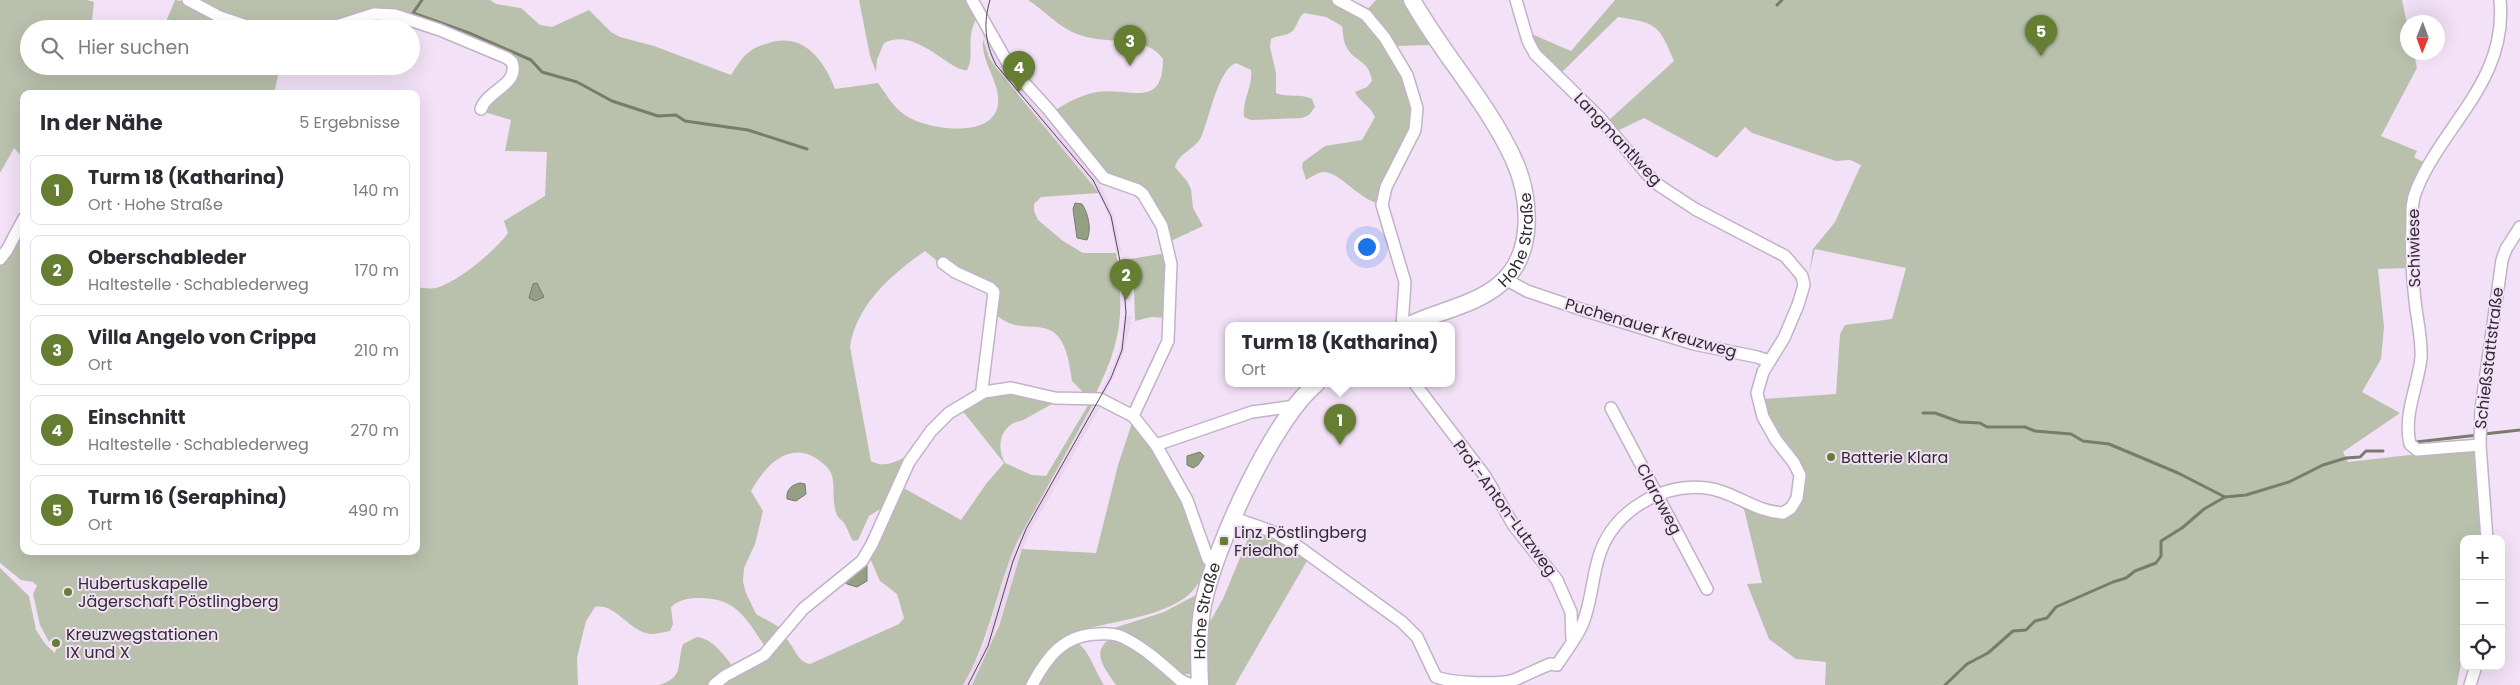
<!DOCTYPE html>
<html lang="de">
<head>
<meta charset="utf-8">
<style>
	body { margin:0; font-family:Poppins,sans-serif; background:#f7f7f7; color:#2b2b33 }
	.controls { position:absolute; right:15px; bottom:15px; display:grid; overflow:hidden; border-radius:10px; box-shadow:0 5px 20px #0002 }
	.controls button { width:45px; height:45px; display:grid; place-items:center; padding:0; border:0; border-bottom:1px solid #e1e1e2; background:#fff; color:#2b2b33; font:25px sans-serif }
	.compass { position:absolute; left:2400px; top:15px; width:45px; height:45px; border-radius:50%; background:#fff; box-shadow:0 5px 20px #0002; rotate:181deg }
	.you { position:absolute; left:1366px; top:246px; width:18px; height:18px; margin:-12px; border:4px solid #fff; border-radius:50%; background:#1a73e8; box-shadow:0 0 0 8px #1a73e833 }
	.badge { display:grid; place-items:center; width:32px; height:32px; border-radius:50%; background:#657e32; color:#fff; font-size:16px; font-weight:700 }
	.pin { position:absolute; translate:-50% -41px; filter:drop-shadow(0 1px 2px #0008) }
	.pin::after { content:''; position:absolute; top:26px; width:18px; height:15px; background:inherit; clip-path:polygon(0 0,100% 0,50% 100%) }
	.popup { position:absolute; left:1225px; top:322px; width:230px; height:65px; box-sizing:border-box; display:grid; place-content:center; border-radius:10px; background:#fff; filter:drop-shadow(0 1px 4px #0005); font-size:16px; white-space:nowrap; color:#7c7c81 }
	.popup b { font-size:19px; color:#2b2b33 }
	.popup::after { content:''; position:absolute; left:50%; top:100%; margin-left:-10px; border:10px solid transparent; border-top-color:#fff }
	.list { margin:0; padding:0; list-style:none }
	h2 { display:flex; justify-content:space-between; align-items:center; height:65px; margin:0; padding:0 20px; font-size:21px }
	h2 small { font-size:16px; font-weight:400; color:#7c7c81 }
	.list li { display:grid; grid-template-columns:32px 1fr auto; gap:15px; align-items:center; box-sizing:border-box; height:70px; margin:0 10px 10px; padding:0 10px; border:1px solid #e1e1e2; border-radius:10px }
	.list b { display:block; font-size:19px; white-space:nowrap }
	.list p { margin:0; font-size:16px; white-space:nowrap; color:#7c7c81 }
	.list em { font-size:16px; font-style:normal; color:#7c7c81 }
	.icon { flex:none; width:28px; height:28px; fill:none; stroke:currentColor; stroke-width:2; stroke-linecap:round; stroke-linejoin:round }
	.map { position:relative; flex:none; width:2520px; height:685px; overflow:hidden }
	.search { position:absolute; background:#fff; box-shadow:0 5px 20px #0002; left:20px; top:20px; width:400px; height:55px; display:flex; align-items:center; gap:12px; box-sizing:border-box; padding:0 18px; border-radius:28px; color:#7c7c81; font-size:19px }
	.panel { position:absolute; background:#fff; box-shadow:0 5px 20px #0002; left:20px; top:90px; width:400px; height:465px; border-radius:10px }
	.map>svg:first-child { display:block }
	.built { fill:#ebd5f1 }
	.green { fill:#b9c1ad }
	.water { fill:#949f83; stroke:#777c6b }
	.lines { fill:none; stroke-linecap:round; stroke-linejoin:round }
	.stream { stroke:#777c6b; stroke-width:3 }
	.street-casing { stroke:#c2b2c7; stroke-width:14 }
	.secondary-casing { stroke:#c2b2c7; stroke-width:19 }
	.street { stroke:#fff; stroke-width:11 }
	.secondary { stroke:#fff; stroke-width:16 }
	.tram { stroke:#514953; stroke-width:1 }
	.poi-dot { fill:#657e32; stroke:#f3e2f7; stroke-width:2 }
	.labels { text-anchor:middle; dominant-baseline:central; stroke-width:4; stroke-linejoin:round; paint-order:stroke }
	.street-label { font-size:16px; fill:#322b33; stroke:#f3e2f7 }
	.poi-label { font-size:16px; fill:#322b33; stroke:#f3e2f7; text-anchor:start }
</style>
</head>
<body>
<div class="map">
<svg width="2520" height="685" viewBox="0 0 2520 685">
	<rect width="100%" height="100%" fill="#f3e2f7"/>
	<g class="built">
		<path d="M982,33L989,38L1007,68L1001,74L989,58Z"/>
		<path d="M1023,92L1086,166L1103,190L1113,214L1122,252L1116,253L1111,224L1099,193L1018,96Z"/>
		<path d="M1124,316H1132L1130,327L1122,358L1104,397L1099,396L1120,350Z"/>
		<path d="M1094,402H1103L1028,535L989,651L972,685H963L984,645L1009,560L1017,542Z"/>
	</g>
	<g class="green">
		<path d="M0,0H87L94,2L91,29H29V66H280L274,94H24V159L14,148L0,173Z"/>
		<path d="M175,0C185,0 230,23 244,29H163Z"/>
		<path d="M196,0H490L496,4L521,8L540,25L552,27L589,10L611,32L620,37L654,46L731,75C736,68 741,58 748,53C753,48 762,45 769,43C803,32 824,60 835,89L878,83C886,94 893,107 905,115C925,129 987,139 997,109C1004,86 980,63 983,39L989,58L996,68L1099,193L1041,197L1034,204V211L1038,220L1063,241L1083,253H1116L1120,274L1118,275C1125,322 1116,353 1095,395H1086L1072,381C1062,297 1028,346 994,313L998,286L990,293L953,274L925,251C892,274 856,305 850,347L871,461C885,469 897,461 911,454L882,508L869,516L858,540L853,541C849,535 848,529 844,523C842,520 838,518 837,515C831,503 836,485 831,473C828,466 820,461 814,457C786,442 764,468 751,491L763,511L755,544L744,568L743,581L746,593L756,614L781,628L766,648C747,620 737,598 700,598C689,598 680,599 671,607L673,624L670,631C664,632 656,634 650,634C628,631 616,603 595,607L586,621L577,658L578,685H0V568L29,596L36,630L46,645L55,653L58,641L52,639L49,642L40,625L33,594L37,586L33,582L21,580L0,563V264L24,226V551H416V287C423,288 430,289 436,288C458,282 495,251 508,233L504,221L545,196L547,152L505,151L511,120L481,111L517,63L408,16L340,21L304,29H272L231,17Z"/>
		<path d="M859,0H968L978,17C964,36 976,54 967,70C951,73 916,26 884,43L877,60L876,72L870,56Z"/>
		<path d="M1028,0H1332L1364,17L1401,66L1415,120L1380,204C1358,199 1340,172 1324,172C1319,172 1311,177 1306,180L1302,167L1303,162L1325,146L1362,140L1375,117C1370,105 1360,103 1355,92L1367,87L1372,81C1369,59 1353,62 1346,46C1343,40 1343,32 1342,26L1326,17L1304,13C1297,18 1298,28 1290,33C1285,36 1277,35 1271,39L1270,47L1276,73V93C1288,98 1300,93 1312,99L1315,107L1309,115L1302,118L1251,120L1244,117C1242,100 1253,86 1251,70L1236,63C1218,70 1210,116 1202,135C1197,149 1179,152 1175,167L1187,181L1191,189L1193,208L1203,226L1171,241L1159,211L1111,178L1054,111C1068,102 1081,95 1097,92C1130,87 1163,110 1163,59C1147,36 1115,43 1091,38C1061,32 1051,15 1028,0Z"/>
		<path d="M1376,0H1403L1430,45L1395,46L1366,11Z"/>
		<path d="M1615,0H2402L2407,24L2408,52L2414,53L2417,68L2381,136L2417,151L2414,157L2425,163L2410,191L2409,268L2378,269L2384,327L2381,359L2362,392L2400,413L2343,452L2348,462L2479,447L2482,539H2464V647L2457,685H1825L1826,662L1796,659L1769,639L1747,584L1762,583L1743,505L1782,517L1804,479L1802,466L1773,431L1762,399L1836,394L1840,334L1845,325L1892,319L1906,268L1815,249L1809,274L1813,249L1835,222L1861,165L1850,160L1836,161L1752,133L1745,127L1717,158L1644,118L1617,131L1609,120L1674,61C1659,25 1657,23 1618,17L1561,73L1533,48L1527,32L1571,51Z"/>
		<path d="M1167,253L1168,318L1151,317L1135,321L1134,287L1130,259Z"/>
		<path d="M1005,392L1059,401C1047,406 1038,412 1027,418C1023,421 1017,421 1012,424C998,433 998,450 1005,463L1032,475L1046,476L1090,402H1094L1017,542C996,589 990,640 963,685H718L784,637C795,645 795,661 810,664L899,624L904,618L897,594L880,581L869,556L900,486L961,520L986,484L1004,463L961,409L973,401Z"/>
		<path d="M1133,420L1180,490L1204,560C1206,619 1108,618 1071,634C1049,644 1037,664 1026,685H972L999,626L1022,549L1096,553L1118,465Z"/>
		<path d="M1251,531C1271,531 1292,548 1307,561L1235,685H1209L1207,653L1208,625L1223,599Z"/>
		<path d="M1196,595L1191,629L1190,674H1182L1114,630V628L1164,612Z"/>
		<path d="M697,637C713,639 724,655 734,668L711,685H659C685,677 676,665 683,644Z"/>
		<path d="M1112,638L1120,639L1158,666L1177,685H1116C1105,669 1089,650 1112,638Z"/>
		<path d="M1077,643C1088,648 1096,673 1104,685H1037L1062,649Z"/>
	</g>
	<g class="water">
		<path d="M1075,203L1082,204C1088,213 1092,229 1087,240L1077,238L1073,209Z"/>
		<path d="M537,283L544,297L535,301L529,298L533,284Z"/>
		<path d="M1200,452L1204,456L1198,465L1193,468L1187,465V456Z"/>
		<path d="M800,483L805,484L806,494L796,501L787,499C786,490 791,485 800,483Z"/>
		<path d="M864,563L867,564V581L857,587L847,584L845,580Z"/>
	</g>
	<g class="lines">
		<g class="stream">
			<path d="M422,0L413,13L469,33L531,60L542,72L577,82L612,101L658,116L676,115L685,121L748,130L807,149"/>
			<path d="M1777,5L1782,0"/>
			<path d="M175,21L185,29"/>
			<path d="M1923,413H1935L1960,422L1980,423L1987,427H2025L2035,431L2071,434L2083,441L2109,444L2178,473L2225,497"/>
			<path d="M2484,434L2520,430"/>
			<path d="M2416,442L2478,435"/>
			<path d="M1945,685L1967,664L1988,653L2013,631L2026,630L2035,621L2047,618L2056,607L2113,582L2126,578L2135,571L2156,563L2161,556V541L2182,528L2204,509L2225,497L2246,495L2289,482L2323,465L2346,458L2360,457L2366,451H2383"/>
		</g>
		<defs>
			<g id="street">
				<path d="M188,0L220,17L256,29"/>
				<path d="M972,0L1010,67L1048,109L1104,178L1138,190L1143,194L1162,226L1171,264L1168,341L1133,416"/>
				<path d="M1338,0L1366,15L1385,38L1407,75L1417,108L1415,130L1386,187L1382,205L1405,282L1402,326"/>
				<path d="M327,29L374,14L395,15L440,30L507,58L512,62C520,85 487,90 481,109"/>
				<path d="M0,259L7,250L24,218"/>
				<path d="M943,263L955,272L990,288L994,292L982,389L984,392"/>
				<path d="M1505,279L1527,291L1583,310L1694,344L1757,357L1769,361"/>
				<path d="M1415,384L1485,476L1514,526L1557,580L1571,612L1572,640"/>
				<path d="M1611,408L1707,589"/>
				<path d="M1156,445L1252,412L1295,406"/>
				<path d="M2480,445L2417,450L2410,444C2403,415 2418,386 2421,358C2422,339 2417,319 2415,301C2412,276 2411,250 2412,225C2412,214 2411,202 2416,191C2442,125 2508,81 2500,0"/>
				<path d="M1234,518L1274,532L1293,543L1402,622L1417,637L1436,677C1453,683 1497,685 1514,680C1526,675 1538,669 1550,664L1557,665C1565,652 1577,638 1583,623C1592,600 1592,576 1600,553C1615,510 1662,483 1707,488C1733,491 1755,512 1783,513L1791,508L1797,498L1800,475L1794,463L1776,440L1763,417L1757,393L1763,372L1784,338L1798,305L1804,285L1802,276L1785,256L1695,209L1660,186L1647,174L1600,118L1535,54L1528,41L1516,0"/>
				<path d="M2487,539L2480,445L2481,409L2502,260L2506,249L2520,227"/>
				<path d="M714,685L725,676L764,655L803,609L862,561L872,544L909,462L931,431L949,413L984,392L1011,388L1055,398L1100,399L1133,416L1156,445L1187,500L1208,559L1215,565"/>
				<path d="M1032,685C1047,657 1063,635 1098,634C1109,633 1119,634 1128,640C1147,650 1164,666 1180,680L1189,684H1200"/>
				<path d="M2470,685L2476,666"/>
			</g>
			<g id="secondary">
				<path id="s1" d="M1407,326C1437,311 1474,306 1500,284C1535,255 1531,198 1514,160C1488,103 1443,55 1412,0"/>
				<path id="s2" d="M1200,685C1199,659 1198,631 1203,605C1214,548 1272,421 1316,384"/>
			</g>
		</defs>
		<use href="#street" class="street-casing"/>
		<use href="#secondary" class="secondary-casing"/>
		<use href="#street" class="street"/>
		<use href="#secondary" class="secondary"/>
		<path class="tram" d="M968,685L988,646L1013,561L1026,529L1111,378L1122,350L1126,313L1123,276L1111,216L1093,180L996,65C985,43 983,23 990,0"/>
	</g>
	<g class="poi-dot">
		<circle cx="1831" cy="457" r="5"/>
		<rect x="1219" y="536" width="10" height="10" rx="2.5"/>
		<circle cx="68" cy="592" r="5"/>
		<circle cx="56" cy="643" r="5"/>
	</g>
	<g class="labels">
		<g class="street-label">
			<text transform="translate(1618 139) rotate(47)">Langmantlweg</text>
			<text stroke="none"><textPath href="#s1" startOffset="152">Hohe Straße</textPath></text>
			<text transform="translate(2414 248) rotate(-91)">Schiwiese</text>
			<text transform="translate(1651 328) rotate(16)">Puchenauer Kreuzweg</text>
			<text transform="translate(2489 358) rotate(-83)">Schießstattstraße</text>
			<text transform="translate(1659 499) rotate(62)">Claraweg</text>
			<text transform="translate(1505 508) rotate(54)">Prof.-Anton-Lutzweg</text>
			<text stroke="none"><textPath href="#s2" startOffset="75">Hohe Straße</textPath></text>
		</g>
		<g class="poi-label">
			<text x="1841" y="457">Batterie Klara</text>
			<text x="1234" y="532">Linz Pöstlingberg<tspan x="1234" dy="18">Friedhof</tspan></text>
			<text x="78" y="583">Hubertuskapelle<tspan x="78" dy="18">Jägerschaft Pöstlingberg</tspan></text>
			<text x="66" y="634">Kreuzwegstationen<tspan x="66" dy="18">IX und X</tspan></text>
		</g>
	</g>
</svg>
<div class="controls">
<button>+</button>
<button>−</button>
<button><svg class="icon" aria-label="locate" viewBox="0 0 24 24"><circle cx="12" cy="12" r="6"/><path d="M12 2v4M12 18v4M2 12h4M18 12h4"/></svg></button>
</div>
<svg class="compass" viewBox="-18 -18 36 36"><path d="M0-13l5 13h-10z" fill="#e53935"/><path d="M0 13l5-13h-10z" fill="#7c7c81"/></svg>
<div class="you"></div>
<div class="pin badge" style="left:1340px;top:445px">1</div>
<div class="popup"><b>Turm 18 (Katharina)</b>Ort</div>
<div class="pin badge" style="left:1126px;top:300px">2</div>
<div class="pin badge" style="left:1130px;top:66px">3</div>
<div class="pin badge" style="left:1019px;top:92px">4</div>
<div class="pin badge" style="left:2041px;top:56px">5</div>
<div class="search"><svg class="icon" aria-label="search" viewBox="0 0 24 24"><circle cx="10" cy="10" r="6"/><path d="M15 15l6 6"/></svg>Hier suchen</div>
<section class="panel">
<h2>In der Nähe<small>5 Ergebnisse</small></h2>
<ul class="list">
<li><span class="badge">1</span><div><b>Turm 18 (Katharina)</b><p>Ort · Hohe Straße</p></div><em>140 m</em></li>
<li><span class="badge">2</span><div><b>Oberschableder</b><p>Haltestelle · Schablederweg</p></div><em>170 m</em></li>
<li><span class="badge">3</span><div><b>Villa Angelo von Crippa</b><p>Ort</p></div><em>210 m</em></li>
<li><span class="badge">4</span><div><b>Einschnitt</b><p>Haltestelle · Schablederweg</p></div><em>270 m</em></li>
<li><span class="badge">5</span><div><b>Turm 16 (Seraphina)</b><p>Ort</p></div><em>490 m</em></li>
</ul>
</section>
</div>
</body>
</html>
